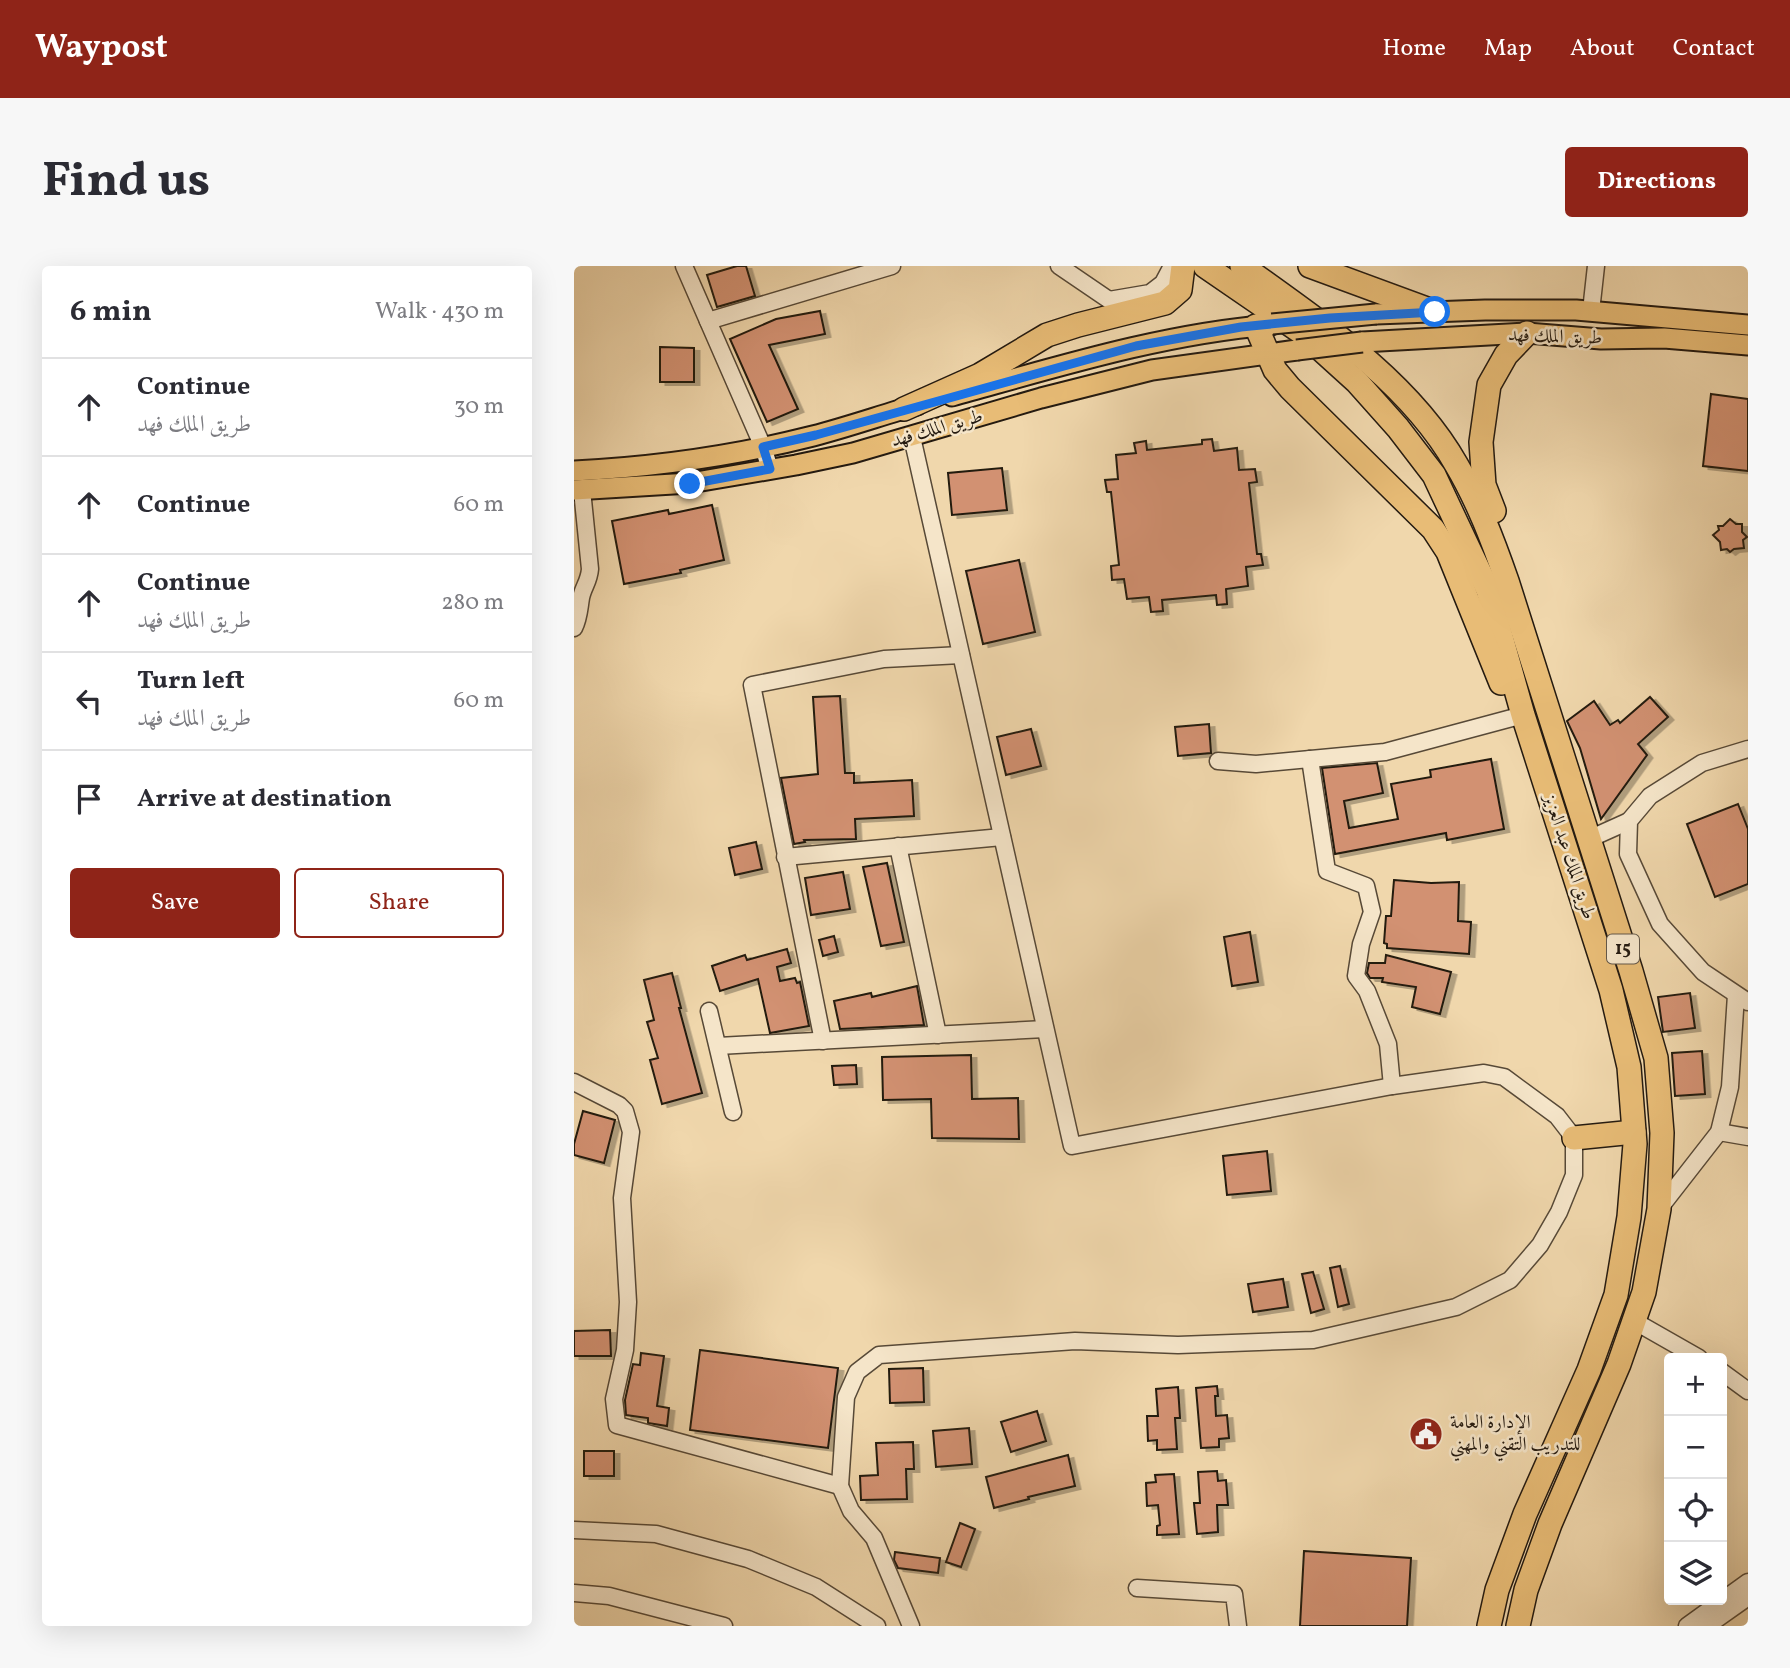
<!DOCTYPE html>
<html lang="en">
<head>
<meta charset="utf-8">
<style>
	body { margin:0; font-family:Vollkorn,Amiri,serif; background:#f7f7f7; color:#2b2b33 }
	.controls { position:absolute; right:21px; bottom:21px; display:grid; overflow:hidden; border-radius:7px; box-shadow:0 7px 28px #0002 }
	.controls button { width:63px; height:63px; display:grid; place-items:center; padding:0; border:0; border-bottom:2px solid #e1e1e2; background:#fff; color:#2b2b33; font:35px sans-serif }
	.stop { position:absolute; width:21px; height:21px; margin:-16px; border:5px solid #1a73e8; border-radius:50%; background:#fff }
	.stop.end { background:#1a73e8; border-color:#fff; box-shadow:0 2px 7px #0008 }
	.list { margin:0; padding:0; list-style:none }
	h2 { display:flex; justify-content:space-between; align-items:center; height:91px; margin:0; padding:0 28px; font-size:30px }
	h2 small { font-size:23px; font-weight:400; color:#7c7c81 }
	.list li { display:grid; grid-template-columns:46px 1fr auto; gap:21px; align-items:center; box-sizing:border-box; height:98px; padding:0 28px; border-top:2px solid #e1e1e2 }
	.list b { display:block; font-size:26px; white-space:nowrap }
	.list p { margin:0; font-size:23px; white-space:nowrap; color:#7c7c81 }
	.list em { font-size:23px; font-style:normal; color:#7c7c81 }
	.actions { display:flex; gap:14px; padding:21px 28px }
	.actions a { flex:1; padding:16px 0; border:2px solid #8f2418; border-radius:7px; text-align:center; font-size:24px; color:#8f2418 }
	.actions .main { background:#8f2418; color:#fff }
	.icon { flex:none; width:38px; height:38px; fill:none; stroke:currentColor; stroke-width:2; stroke-linecap:round; stroke-linejoin:round }
	.map { position:relative; flex:none; width:1174px; height:1360px; overflow:hidden; border-radius:7px }
	header { display:flex; align-items:center; gap:42px; box-sizing:border-box; height:98px; padding:0 35px; background:#8f2418; color:#fff }
	header strong { font-size:33px }
	nav { display:flex; gap:38px; margin-inline-start:auto; font-size:24px }
	.intro { display:flex; align-items:center; justify-content:space-between; box-sizing:border-box; height:168px; padding:0 42px }
	h1 { margin:0; font-size:49px }
	.button { padding:18px 32px; border-radius:7px; background:#8f2418; color:#fff; font-size:24px; font-weight:700 }
	main { display:flex; gap:42px; padding:0 42px }
	aside { flex:1; background:#fff; border-radius:7px; box-shadow:0 7px 28px #0002 }
	.map>svg:first-child { display:block }
	.building { fill:#d29172; stroke:#241a10; stroke-width:2; filter:url(#shadow) }
	.lines { fill:none; stroke-linecap:round; stroke-linejoin:round }
	.minor-casing { stroke:#574937; stroke-width:19 }
	.major-casing { stroke:#241a10; stroke-width:23 }
	.highway-casing { stroke:#241a10; stroke-width:26 }
	.minor { stroke:#f5e5c9; stroke-width:16 }
	.major { stroke:#e8bc76; stroke-width:19 }
	.highway { stroke:#e8bc76; stroke-width:23 }
	.major-bridge-casing { stroke:#241a10; stroke-width:23; stroke-linecap:butt }
	.major-bridge { stroke:#e8bc76; stroke-width:19 }
	.route { stroke:#1a73e8; stroke-width:9 }
	.labels { text-anchor:middle; dominant-baseline:central; stroke-width:5; stroke-linejoin:round; paint-order:stroke }
	.shield { fill:#f5e5c9; stroke:#635748; stroke-width:2 }
	.shield-label { font-size:18px; font-weight:bold; fill:#241a10 }
	.street-label { font-size:19px; fill:#241a10; stroke:#f5e5c9 }
	.poi-label { font-size:19px; fill:#241a10; stroke:#f5e5c9; text-anchor:start }
</style>
</head>
<body>
<header>
<strong>Waypost</strong>
<nav><a>Home</a><a>Map</a><a>About</a><a>Contact</a></nav>
</header>
<div class="intro"><h1>Find us</h1><a class="button">Directions</a></div>
<main>
<aside>
<h2>6 min<small>Walk · 430 m</small></h2>
<ul class="list">
<li><svg class="icon" aria-label="ahead" viewBox="0 0 24 24"><path d="M12 20V5M6 11l6-6 6 6"/></svg><div><b>Continue</b><p>طريق الملك فهد</p></div><em>30 m</em></li>
<li><svg class="icon" aria-label="ahead" viewBox="0 0 24 24"><path d="M12 20V5M6 11l6-6 6 6"/></svg><div><b>Continue</b></div><em>60 m</em></li>
<li><svg class="icon" aria-label="ahead" viewBox="0 0 24 24"><path d="M12 20V5M6 11l6-6 6 6"/></svg><div><b>Continue</b><p>طريق الملك فهد</p></div><em>280 m</em></li>
<li><svg class="icon" aria-label="left" viewBox="0 0 24 24"><path d="M17 20v-9H6M10 6l-5 5 5 5"/></svg><div><b>Turn left</b><p>طريق الملك فهد</p></div><em>60 m</em></li>
<li><svg class="icon" aria-label="arrive" viewBox="0 0 24 24"><path d="M6 21V4h12l-3 4 3 4H6"/></svg><div><b>Arrive at destination</b></div></li>
</ul>
<div class="actions"><a class="main">Save</a><a>Share</a></div>
</aside>
<div class="map">
<svg width="1174" height="1360" viewBox="0 0 1174 1360">
	<defs>
		<filter id="shadow"><feDropShadow dx="5.5" dy="3" stdDeviation="0" flood-color="#0004"/></filter>
	</defs>
	<rect width="100%" height="100%" fill="#f0d7ac"/>
	<filter id="stains"><feTurbulence type="fractalNoise" baseFrequency=".00286" numOctaves="4"/><feColorMatrix values="0 0 0 0 .2 0 0 0 0 .09 0 0 0 0 .02 0 0 0 .5 -.17"/></filter>
	<radialGradient id="worn" r=".72"><stop offset=".6" stop-color="#630" stop-opacity="0"/><stop offset="1" stop-color="#630" stop-opacity=".3"/></radialGradient>
	<g class="building">
		<path d="M163,0H172L181,30L143,41L133,9Z"/>
		<path d="M246,45L251,68L195,79L224,143L193,156L156,73L202,53Z"/>
		<path d="M86,81L120,82V116H86Z"/>
		<path d="M1137,128L1174,133V205L1129,200Z"/>
		<path d="M638,173L640,185L663,182L665,204L681,203L683,216L675,217L683,288H687L689,299L672,301L674,320L652,323L653,338L643,339L642,329L588,334L589,345L577,346L575,331L553,333L550,313L538,314L537,300L545,299L537,226H533L531,214L544,213L542,189L562,187L560,177L572,175L573,184L628,178V174Z"/>
		<path d="M428,202L433,244L378,249L374,207Z"/>
		<path d="M138,239L150,294L106,304L107,307L50,318L38,255L94,244L95,248Z"/>
		<path d="M1156,253L1162,258H1168V266L1173,271L1169,274L1170,282L1160,283L1156,286L1153,283L1147,284L1146,276L1139,269L1145,264L1144,260H1149Z"/>
		<path d="M445,294L461,366L409,378L392,305Z"/>
		<path d="M266,430L271,507H280V517L338,514L340,550L281,553L282,573L230,574L231,576L220,578L207,512L244,508L239,431Z"/>
		<path d="M1076,431L1094,451L1064,478L1073,489L1027,553L1006,482L993,455L1020,435L1036,459L1044,454L1046,457Z"/>
		<path d="M635,458L637,487L604,490L601,461Z"/>
		<path d="M457,463L467,500L432,509L423,471Z"/>
		<path d="M917,493L930,563L873,574L872,567L761,588L748,502L803,497L809,527L770,535L775,562L824,553L817,518L857,511L856,504Z"/>
		<path d="M1164,538L1174,563V618L1141,631L1113,558Z"/>
		<path d="M182,576L188,603L161,609L155,582Z"/>
		<path d="M313,597L330,676L307,680L289,601Z"/>
		<path d="M269,606L276,643L237,649L231,612Z"/>
		<path d="M820,614L857,617L885,616L884,655L897,656L895,688L813,682V678L810,677L812,650H817Z"/>
		<path d="M676,666L684,716L658,720L650,671Z"/>
		<path d="M260,670L264,686L249,690L245,674Z"/>
		<path d="M213,683L217,697L203,701L206,715L221,712L223,717L226,716L235,760L196,767L184,713L146,725L138,700L171,689L173,694Z"/>
		<path d="M812,689L877,706L866,748L838,741L842,721L808,716L809,712H796L793,707L795,697H811Z"/>
		<path d="M98,707L107,742H105L128,827L88,838L76,794L84,792L73,756L80,754L70,714Z"/>
		<path d="M343,720L350,759L266,763L260,735L297,727L298,731Z"/>
		<path d="M1116,727L1121,762L1089,766L1084,731Z"/>
		<path d="M1128,785L1131,828L1101,830L1098,787Z"/>
		<path d="M397,789L398,833L444,832L445,873L358,872L357,833L309,834L308,791Z"/>
		<path d="M282,799L283,818L260,819L258,800Z"/>
		<path d="M9,845L41,854L30,897L0,889V878Z"/>
		<path d="M693,885L697,925L653,929L649,890Z"/>
		<path d="M766,1000L775,1038L764,1041L756,1002Z"/>
		<path d="M739,1006L750,1043L737,1047L728,1008Z"/>
		<path d="M709,1013L714,1041L679,1046L674,1018Z"/>
		<path d="M36,1064L37,1090H0V1065Z"/>
		<path d="M126,1084L264,1102L254,1182L116,1164Z"/>
		<path d="M67,1087L90,1090L83,1140L95,1142L93,1160L74,1157V1152L52,1149L51,1134L59,1098L66,1099Z"/>
		<path d="M349,1102L350,1136L316,1137L315,1103Z"/>
		<path d="M643,1120L644,1130H641L642,1150L653,1149L655,1172L645,1173V1181L627,1182L622,1122Z"/>
		<path d="M604,1121L606,1152H601L603,1183L583,1184V1174L574,1175L573,1150H584L582,1123Z"/>
		<path d="M463,1145L472,1175L437,1186L427,1156Z"/>
		<path d="M395,1162L398,1198L362,1201L359,1165Z"/>
		<path d="M339,1176L340,1203H332L333,1233L287,1234L286,1210L304,1209L302,1177Z"/>
		<rect x="10" y="1185" width="30" height="25"/>
		<path d="M494,1189L501,1220L454,1231L455,1233L420,1242L412,1211Z"/>
		<path d="M643,1205L644,1215L652,1214L654,1239H643L644,1266L623,1268L620,1237H626L624,1206Z"/>
		<path d="M600,1208L605,1268L583,1269V1260L586,1259L584,1239L573,1240L572,1217L582,1216L581,1209Z"/>
		<path d="M386,1257L401,1263L387,1301L372,1296Z"/>
		<path d="M730,1285L837,1292L833,1360H726Z"/>
		<path d="M321,1286L366,1292L364,1307L324,1302L320,1294Z"/>
	</g>
	<g class="lines">
		<defs>
			<g id="minor">
				<path d="M110,0L189,181L196,203"/>
				<path d="M485,0L535,34L576,27L589,17L598,0"/>
				<path d="M1017,45L1022,0"/>
				<path d="M134,55L318,0"/>
				<path d="M0,362C5,352 5,344 7,332C9,321 15,316 16,303L8,224"/>
				<path d="M1174,483L1128,497L1076,530L1055,555L1054,588L1086,658L1129,706L1174,736"/>
				<path d="M736,493L753,605L792,620L798,646L787,678L782,710L793,725L814,778L818,820"/>
				<path d="M644,495L682,498L811,486L949,449"/>
				<path d="M1015,573L1055,555"/>
				<path d="M324,580L364,769"/>
				<path d="M211,591L428,571"/>
				<path d="M135,745L159,846"/>
				<path d="M249,775L178,419L310,393L387,389"/>
				<path d="M144,780L471,763"/>
				<path d="M0,816L45,839L51,845L57,866L48,932L54,1036L51,1084L40,1133L43,1159L266,1220"/>
				<path d="M1145,866L1174,871"/>
				<path d="M1085,943L1145,866L1156,821L1162,729"/>
				<path d="M1060,1055L1125,1092"/>
				<path d="M1148,1106L1174,1125"/>
				<path d="M0,1264L82,1268L174,1293L242,1321L303,1360"/>
				<path d="M563,1322L660,1328L664,1360"/>
				<path d="M0,1327L35,1330L150,1360"/>
				<path d="M337,1360L300,1272L277,1245L266,1220L272,1131L283,1106L305,1089L501,1075L604,1079L739,1074L882,1041L936,1014L966,979L985,946L1000,909V872L983,850L930,811L910,807L818,820L498,880L338,171"/>
				<path d="M1113,1360L1174,1316"/>
				<path d="M1133,1360L1174,1331"/>
			</g>
			<g id="major">
				<path d="M802,48L911,44H1002L1174,59"/>
				<path d="M788,76L953,67L1027,73L1090,72L1174,79"/>
				<path d="M378,130C483,101 588,68 697,59"/>
				<path d="M0,205C81,201 160,190 239,170C274,161 308,149 343,139"/>
				<path d="M0,224L116,217L222,199L279,187L467,132L578,104L723,84"/>
			</g>
			<g id="highway">
				<path d="M631,0L730,68L783,116L824,162L860,209L914,324L949,449L1037,724L1055,801L1061,878L1055,951L1042,1029L1015,1104L951,1248L923,1324L915,1360"/>
				<path d="M668,0C744,55 835,115 882,198C904,235 919,275 933,315L1057,705L1082,792L1088,867L1085,943L1070,1026L1045,1098L976,1258L952,1324L944,1360"/>
				<path d="M736,0L861,46"/>
				<path d="M682,60L701,104L716,122L859,263L874,286L927,417"/>
				<path d="M330,143L406,109L473,69L504,59L591,37L606,24L609,0"/>
				<path d="M920,245L910,219L907,176L915,119L932,89L953,67"/>
				<path d="M1000,872L1060,866"/>
			</g>
		</defs>
		<use href="#minor" class="minor-casing"/>
		<use href="#major" class="major-casing"/>
		<use href="#highway" class="highway-casing"/>
		<use href="#minor" class="minor"/>
		<use href="#major" class="major"/>
		<use href="#highway" class="highway"/>
		<defs>
			<g id="major-bridge">
				<path d="M698,58L802,48"/>
				<path d="M723,84L788,76"/>
			</g>
		</defs>
		<use href="#major-bridge" class="major-bridge-casing"/>
		<use href="#major-bridge" class="major-bridge"/>
	</g>
	<g class="lines">
		<path class="route" d="M116,218L196,203L189,181L242,169L562,80L667,61L756,52L861,46"/>
	</g>
	<defs>
		<symbol id="civic-disc" viewBox="-11 -11 22 22"><circle r="9.5" fill="#8f2418" stroke="#f5e5c9"/><path d="M-.6-6.5H3V-4.5H.6V-3L4-1V1h2V6H-6V1h2V-1L-.6-3ZM-1.2 2.5V6h2.4V2.5Z" fill="#fff"/></symbol>
	</defs>
	<g fill-rule="evenodd">
		<use href="#civic-disc" x="833" y="1149" width="38" height="38"/>
	</g>
	<g class="labels">
		<rect class="shield" x="1033" y="668.5" width="32" height="29" rx="5"/>
		<g class="shield-label">
			<text x="1049" y="683">15</text>
		</g>
		<g class="street-label">
			<text transform="translate(981 71) rotate(2)">طريق الملك فهد</text>
			<text transform="translate(363 163) rotate(-16)">طريق الملك فهد</text>
			<text transform="translate(995 591) rotate(72)">طريق الملك عبد العزيز</text>
		</g>
		<g class="poi-label">
			<text x="876" y="1157">الإدارة العامة<tspan x="876" dy="22">للتدريب التقني والمهني</tspan></text>
		</g>
	</g>
	<rect width="100%" height="100%" filter="url(#stains)"/>
	<rect width="100%" height="100%" fill="url(#worn)"/>
</svg>
<div class="controls">
<button>+</button>
<button>−</button>
<button><svg class="icon" aria-label="locate" viewBox="0 0 24 24"><circle cx="12" cy="12" r="6"/><path d="M12 2v4M12 18v4M2 12h4M18 12h4"/></svg></button>
<button><svg class="icon" aria-label="layers" viewBox="0 0 24 24"><path d="M12 4l9 5-9 5-9-5zM3 14l9 5 9-5"/></svg></button>
</div>
<div class="stop" style="left:861px;top:46px"></div>
<div class="stop end" style="left:116px;top:218px"></div>
</div>
</main>
</body>
</html>
